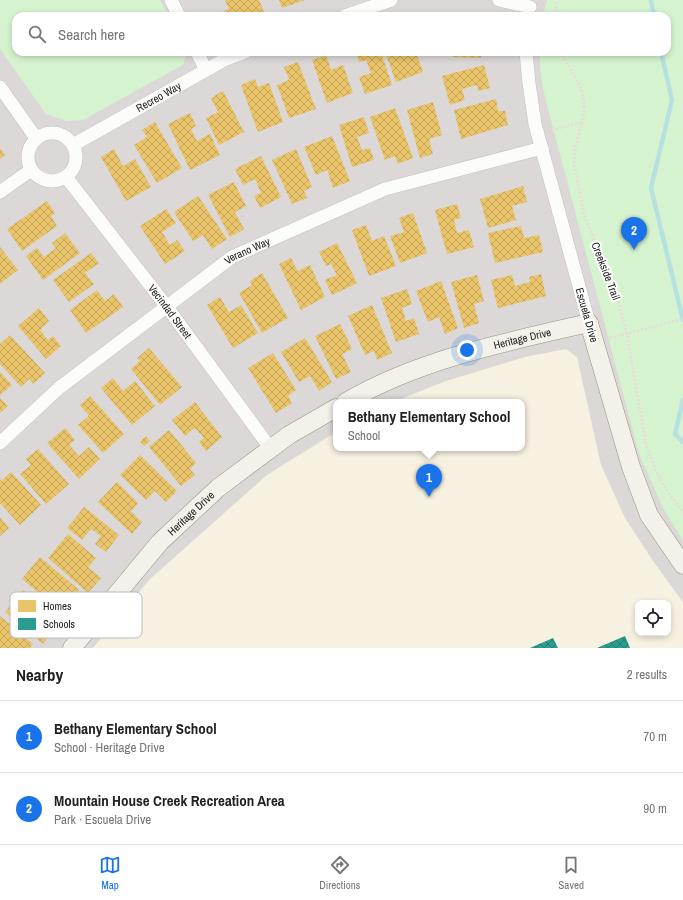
<!DOCTYPE html>
<html lang="en">
<head>
<meta charset="utf-8">
<style>
	body { margin:0; font-family:"Archivo Narrow",sans-serif; background:#f2f2f2; color:#222 }
	.controls { position:absolute; right:12px; bottom:12px; display:grid; overflow:hidden; border-radius:8px; box-shadow:0 2px 6px #0003 }
	.controls button { width:36px; height:36px; display:grid; place-items:center; padding:0; border:0; border-bottom:1px solid #e0e0e0; background:#fff; color:#222; font:20px sans-serif }
	.you { position:absolute; left:467px; top:350px; width:14px; height:14px; margin:-10px; border:3px solid #fff; border-radius:50%; background:#1a73e8; box-shadow:0 0 0 6px #1a73e833 }
	.badge { display:grid; place-items:center; width:26px; height:26px; border-radius:50%; background:#1a73e8; color:#fff; font-size:13px; font-weight:700 }
	.pin { position:absolute; translate:-50% -33px; filter:drop-shadow(0 1px 2px #0008) }
	.pin::after { content:''; position:absolute; top:21px; width:14px; height:12px; background:inherit; clip-path:polygon(0 0,100% 0,50% 100%) }
	.popup { position:absolute; left:333px; top:399px; width:192px; height:52px; box-sizing:border-box; display:grid; place-content:center; border-radius:8px; background:#fff; filter:drop-shadow(0 1px 3px #0005); font-size:13px; white-space:nowrap; color:#767676 }
	.popup b { font-size:15px; color:#222 }
	.popup::after { content:''; position:absolute; left:50%; top:100%; margin-left:-8px; border:8px solid transparent; border-top-color:#fff }
	.list { margin:0; padding:0; list-style:none }
	h2 { display:flex; justify-content:space-between; align-items:center; height:52px; margin:0; padding:0 16px; font-size:17px }
	h2 small { font-size:13px; font-weight:400; color:#767676 }
	.list li { display:grid; grid-template-columns:26px 1fr auto; gap:12px; align-items:center; box-sizing:border-box; height:72px; padding:0 16px; border-top:1px solid #e0e0e0 }
	.list b { display:block; font-size:15px; white-space:nowrap }
	.list p { margin:0; font-size:13px; white-space:nowrap; color:#767676 }
	.list em { font-size:13px; font-style:normal; color:#767676 }
	.icon { flex:none; width:22px; height:22px; fill:none; stroke:currentColor; stroke-width:2; stroke-linecap:round; stroke-linejoin:round }
	.map { position:relative; flex:none; width:683px; height:648px; overflow:hidden }
	.search { position:absolute; background:#fff; box-shadow:0 2px 6px #0003; left:12px; right:12px; top:12px; height:44px; display:flex; align-items:center; gap:10px; box-sizing:border-box; padding:0 14px; border-radius:12px; color:#767676; font-size:15px }
	.sheet { height:196px; background:#fff }
	nav { display:flex; justify-content:space-around; align-items:center; box-sizing:border-box; height:56px; border-top:1px solid #e0e0e0; background:#fff; font-size:11px; color:#767676 }
	nav a { display:grid; justify-items:center; gap:2px }
	nav .on { color:#1a73e8 }
	.map>svg:first-child { display:block }
	.residential { fill:#dbd8d7; fill-rule:evenodd }
	.education { fill:#f6f1e0; fill-rule:evenodd }
	.park { fill:#d5f3ce }
	.homes { fill:url(#homes-cross-hatch) }
	.schools { fill:url(#schools-cross-hatch) }
	.lines { fill:none; stroke-linecap:round; stroke-linejoin:round }
	.stream { stroke:#b7e0e1; stroke-width:4.5 }
	.street-casing { stroke:#c3c1c0; stroke-width:14 }
	.secondary-casing { stroke:#97937c; stroke-width:19 }
	.path { stroke:#ebd8d9; stroke-width:2.5; stroke-dasharray:2 2; stroke-linecap:butt }
	.street { stroke:#fcfcfb; stroke-width:13 }
	.secondary { stroke:#f3f1e9; stroke-width:18 }
	.labels { text-anchor:middle; dominant-baseline:central; stroke-width:4; stroke-linejoin:round; paint-order:stroke }
	.street-label { font-size:11px; fill:#1d1d1d; stroke:#fff }
	.key { fill:#fff; stroke:#bbb; stroke-width:1 }
	.key-label { font-size:11px; fill:#1d1d1d }
</style>
</head>
<body>
<div class="map">
<svg width="683" height="648" viewBox="0 0 683 648">
	<defs>
		<pattern id="homes-cross-hatch" width="8" height="8" patternUnits="userSpaceOnUse"><rect width="8" height="8" fill="#e9c46a"/><path d="M0 0l8 8M0 8l8-8" fill="none" stroke="#c7a85b"/></pattern>
		<pattern id="schools-cross-hatch" width="8" height="8" patternUnits="userSpaceOnUse"><rect width="8" height="8" fill="#2a9d8f"/><path d="M0 0l8 8M0 8l8-8" fill="none" stroke="#237f74"/></pattern>
	</defs>
	<rect width="100%" height="100%" fill="#ece8e5"/>
	<path class="residential" d="M0,0H683V648H0ZM16,16H667V52H16ZM336,402H522V448H336ZM638,603H668V633H638Z"/>
	<path class="education" d="M566,349L577,357L601,465L625,518L653,561L683,602V648H93L149,580L267,475L336,432V448H522V402H393L446,381L525,357ZM638,603H668V633H638Z"/>
	<g class="park">
		<path d="M0,0H160L168,16H16V52H185L186,55L183,65L83,120L67,121L46,114L0,49Z"/>
		<path d="M547,0H683V541L662,506L639,454L548,109C543,90 539,71 540,52H667V16H543Z"/>
	</g>
	<g class="homes">
		<path d="M225,0H259L266,16H219L218,14L229,9Z"/>
		<path d="M279,0H305L282,8Z"/>
		<path d="M356,52H381L392,85L365,94L359,77L371,73L366,60L359,62Z"/>
		<path d="M385,52H416L423,72L396,82Z"/>
		<path d="M453,52H481V58L452,57Z"/>
		<path d="M326,55L331,70L343,65L353,93L327,103L312,60Z"/>
		<path d="M298,62L316,109L289,118L277,85L289,80L284,67Z"/>
		<path d="M484,65L490,88L478,91L477,85L462,89L465,100L450,105L442,76Z"/>
		<path d="M255,79L258,87L269,83L283,122L258,132L241,85Z"/>
		<path d="M223,91L244,132L219,145L206,118L218,112L211,98Z"/>
		<path d="M496,99L498,111H505L508,125L461,139L454,110Z"/>
		<path d="M433,102L442,135L429,139L433,154L420,158L407,110Z"/>
		<path d="M395,108L413,158L398,164L395,156L385,160L370,117Z"/>
		<path d="M190,113L196,126L191,129L197,141L210,134L220,155L190,170L168,124Z"/>
		<path d="M364,117L369,133L357,137L362,150L370,148L374,160L352,167L339,125Z"/>
		<path d="M155,122L182,168L157,183L134,145L147,137L142,130Z"/>
		<path d="M332,136L350,181L333,188L327,170L316,175L304,147Z"/>
		<path d="M0,148L5,155L0,159Z"/>
		<path d="M114,149L123,166L135,159L151,187L126,201L101,157Z"/>
		<path d="M296,149L312,187L304,191L307,198L292,204L272,160Z"/>
		<path d="M261,156L281,197L260,208L254,196L261,193L255,179L243,185L235,169Z"/>
		<path d="M234,182L246,206L235,212L244,229L230,237L208,195Z"/>
		<path d="M523,186L527,202L512,206L516,220L488,228L480,199Z"/>
		<path d="M198,196L227,239L212,249L203,235L193,241L174,212Z"/>
		<path d="M47,201L55,213L51,216L57,226L22,251L7,229Z"/>
		<path d="M457,204L461,218L454,220L457,233L469,230L474,247L447,254L435,210Z"/>
		<path d="M166,209L176,223L162,232L170,245L177,240L185,251L165,264L140,226Z"/>
		<path d="M413,213L427,253L400,263L390,236L404,232L399,218Z"/>
		<path d="M366,225L372,241L384,236L396,266L369,276L352,230Z"/>
		<path d="M521,226L524,238L539,235L543,252L495,263L488,233Z"/>
		<path d="M65,233L80,253L43,280L26,256L37,248L44,257L56,248L52,243Z"/>
		<path d="M337,243L357,283L332,295L325,280L337,275L331,264L326,266L319,252Z"/>
		<path d="M0,247L18,270L0,284Z"/>
		<path d="M91,253L99,263L85,273L94,284L69,302L53,280Z"/>
		<path d="M291,258L298,271L310,265L325,297L301,310L279,264Z"/>
		<path d="M262,273L288,318L262,333L239,293L252,285L250,281Z"/>
		<path d="M541,274L546,296L498,308L491,280L512,275L515,286L530,282L529,277Z"/>
		<path d="M477,275L484,301L474,304L479,323L464,328L451,282Z"/>
		<path d="M441,281L458,328L445,334L439,317L428,322L416,291Z"/>
		<path d="M407,289L412,304L402,308L406,321L414,318L419,334L396,342L381,298Z"/>
		<path d="M97,290L105,301L114,294L123,307L86,333L70,310Z"/>
		<path d="M220,297L229,312L241,305L258,333L233,348L207,305Z"/>
		<path d="M372,305L392,353L377,360L374,351L365,355L348,316Z"/>
		<path d="M39,308L49,321L40,330L48,340L53,336L61,346L46,359L18,326Z"/>
		<path d="M340,324L352,349L342,354L351,372L336,379L315,336Z"/>
		<path d="M10,335L45,373L33,384L29,379L21,387L0,364V344Z"/>
		<path d="M305,338L332,382L319,391L310,376L299,382L281,352Z"/>
		<path d="M149,348L182,387L160,405L131,369L140,361L137,358Z"/>
		<path d="M273,353L296,390L288,396L292,403L276,413L248,368Z"/>
		<path d="M0,372L12,385L0,395Z"/>
		<path d="M113,378L123,391L135,381L155,406L132,425L101,388Z"/>
		<path d="M90,396L124,434L103,453L78,425L89,416L80,405Z"/>
		<path d="M0,398L8,406L0,413Z"/>
		<path d="M195,402L222,437L206,451L199,442L204,438L195,428L185,436L172,420Z"/>
		<path d="M65,428L75,440L69,445L79,456L89,447L100,459L79,479L47,443Z"/>
		<path d="M169,430L196,463L190,469L195,475L181,486L149,447Z"/>
		<path d="M146,436L150,441L144,446L140,442Z"/>
		<path d="M38,449L69,484L46,504L20,474L31,465L26,459Z"/>
		<path d="M140,455L177,491L166,502L155,491L146,500L120,475Z"/>
		<path d="M11,472L41,505L20,525L0,503V479L1,481Z"/>
		<path d="M117,482L138,503L131,511L142,522L132,534L98,502Z"/>
		<path d="M84,507L119,535L106,552L95,544L101,536L91,529L82,540L67,528Z"/>
		<path d="M0,517L9,528L0,536Z"/>
		<path d="M68,534L96,558L88,567L101,578L88,593L48,558Z"/>
		<path d="M40,557L79,590L68,603L63,599L56,607L22,579Z"/>
		<path d="M23,590L48,611L40,620L53,631L43,644L5,612Z"/>
		<path d="M0,616L33,644L30,648H0Z"/>
	</g>
	<g class="schools">
		<path d="M625,636L630,648H597Z"/>
		<path d="M553,638L558,648H530Z"/>
	</g>
	<g class="lines">
		<g class="stream">
			<path d="M651,0L654,16"/>
			<path d="M661,52L672,100L651,188L683,320"/>
			<path d="M683,400L675,434L683,442"/>
		</g>
		<defs>
			<g id="street">
				<path d="M171,0L179,16"/>
				<path d="M499,0L530,7"/>
				<path d="M345,16L391,0"/>
				<path d="M197,52L206,70"/>
				<path d="M526,52L529,83L535,124L589,323"/>
				<path d="M0,87L36,138"/>
				<circle cx="52" cy="157" r="24"/>
				<path id="s1" d="M73,145L224,60L245,52"/>
				<path id="s2" d="M66,177L167,307L271,449"/>
				<path d="M0,192L31,170"/>
				<path id="s3" d="M0,443L59,388L232,257L385,189L542,148"/>
			</g>
			<g id="secondary">
				<path id="s4" d="M346,402C420,359 506,342 589,323L631,467L649,515L683,565"/>
				<path id="s5" d="M72,648L160,542L218,488L289,435L336,408"/>
			</g>
		</defs>
		<use href="#street" class="street-casing"/>
		<use href="#secondary" class="secondary-casing"/>
		<g class="path">
			<path d="M555,16L557,0"/>
			<path d="M560,52L580,86L584,101V115L575,149L574,164L585,218L614,285L627,334L646,445L654,466L664,486L683,513"/>
			<path d="M552,130L583,122"/>
			<path d="M610,338L683,319"/>
		</g>
		<use href="#street" class="street"/>
		<use href="#secondary" class="secondary"/>
	</g>
	<g class="labels">
		<g class="street-label">
			<text stroke="none"><textPath href="#s1" startOffset="98">Recreo Way</textPath></text>
			<text stroke="none"><textPath href="#s3" startOffset="314">Verano Way</textPath></text>
			<text transform="translate(606 271) rotate(69)">Creekside Trail</text>
			<text stroke="none"><textPath href="#s2" startOffset="170">Vecindad Street</textPath></text>
			<text transform="translate(587 315) rotate(74)">Escuela Drive</text>
			<text stroke="none"><textPath href="#s4" startOffset="188">Heritage Drive</textPath></text>
			<text stroke="none"><textPath href="#s5" startOffset="180">Heritage Drive</textPath></text>
		</g>
	</g>
	<rect x="10" y="592" width="132" height="46" rx="6" class="key"/>
	<rect x="18" y="600" width="18" height="12" fill="#e9c46a"/>
	<rect x="18" y="618" width="18" height="12" fill="#2a9d8f"/>
	<g class="key-label">
		<text x="43" y="610">Homes</text>
		<text x="43" y="628">Schools</text>
	</g>
</svg>
<div class="controls">
<button><svg class="icon" aria-label="locate" viewBox="0 0 24 24"><circle cx="12" cy="12" r="6"/><path d="M12 2v4M12 18v4M2 12h4M18 12h4"/></svg></button>
</div>
<div class="you"></div>
<div class="pin badge" style="left:429px;top:497px">1</div>
<div class="popup"><b>Bethany Elementary School</b>School</div>
<div class="pin badge" style="left:634px;top:250px">2</div>
<div class="search"><svg class="icon" aria-label="search" viewBox="0 0 24 24"><circle cx="10" cy="10" r="6"/><path d="M15 15l6 6"/></svg>Search here</div>
</div>
<section class="sheet">
<h2>Nearby<small>2 results</small></h2>
<ul class="list">
<li><span class="badge">1</span><div><b>Bethany Elementary School</b><p>School · Heritage Drive</p></div><em>70 m</em></li>
<li><span class="badge">2</span><div><b>Mountain House Creek Recreation Area</b><p>Park · Escuela Drive</p></div><em>90 m</em></li>
</ul>
</section>
<nav>
<a class="on"><svg class="icon" aria-label="map" viewBox="0 0 24 24"><path d="M3 6l6-2 6 2 6-2v14l-6 2-6-2-6 2zM9 4v14M15 6v14"/></svg>Map</a>
<a><svg class="icon" aria-label="directions" viewBox="0 0 24 24"><path d="M12 3l9 9-9 9-9-9zM9 14v-3h6M13 9l2 2-2 2"/></svg>Directions</a>
<a><svg class="icon" aria-label="saved" viewBox="0 0 24 24"><path d="M7 4h10v16l-5-4-5 4z"/></svg>Saved</a>
</nav>
</body>
</html>
